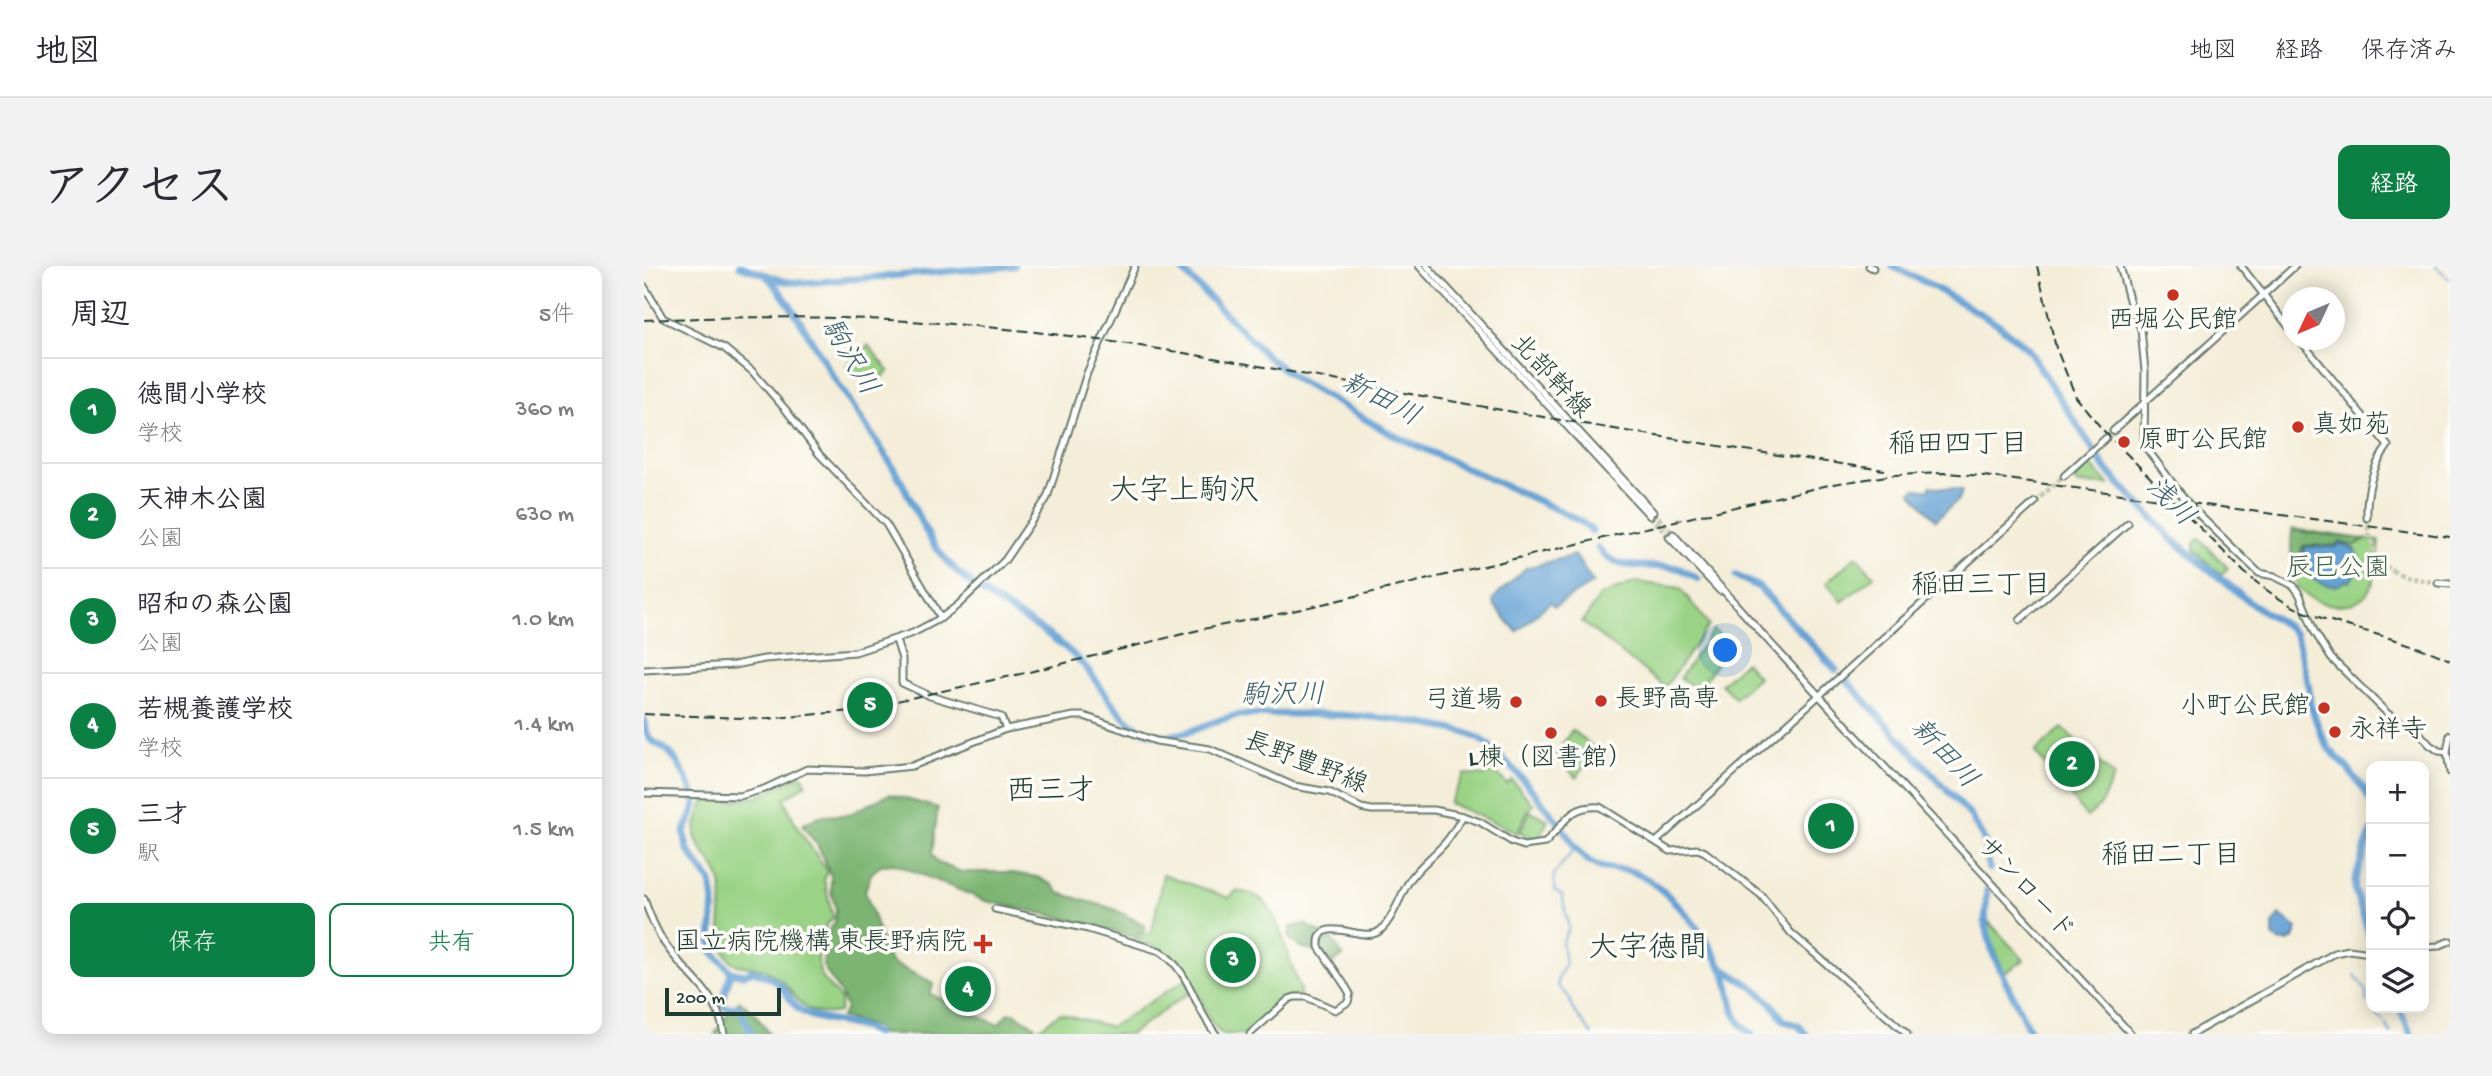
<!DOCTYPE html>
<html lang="ja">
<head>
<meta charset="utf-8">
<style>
	body { margin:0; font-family:"Gochi Hand","Klee One",sans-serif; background:#f2f2f3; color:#2b2b33 }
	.controls { position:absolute; right:21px; bottom:21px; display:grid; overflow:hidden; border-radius:14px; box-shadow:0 4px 18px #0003 }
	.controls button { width:63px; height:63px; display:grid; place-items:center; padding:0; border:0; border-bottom:2px solid #e1e1e2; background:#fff; color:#2b2b33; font:35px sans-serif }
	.compass { position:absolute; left:1638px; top:21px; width:63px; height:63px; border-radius:50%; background:#fff; box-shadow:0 4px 18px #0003; rotate:226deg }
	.scale { position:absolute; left:21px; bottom:18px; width:116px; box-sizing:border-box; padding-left:7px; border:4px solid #1f3d34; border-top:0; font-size:19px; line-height:24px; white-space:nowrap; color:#1f3d34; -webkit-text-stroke:5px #fdfcf7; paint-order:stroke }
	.you { position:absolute; left:1082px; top:385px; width:24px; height:24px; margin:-18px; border:5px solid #fff; border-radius:50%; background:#1a73e8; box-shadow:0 0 0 10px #1a73e833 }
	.badge { display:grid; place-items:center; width:46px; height:46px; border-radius:50%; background:#0b8043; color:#fff; font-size:23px; font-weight:700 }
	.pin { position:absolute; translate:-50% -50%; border:4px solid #fff; box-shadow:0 2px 7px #0006 }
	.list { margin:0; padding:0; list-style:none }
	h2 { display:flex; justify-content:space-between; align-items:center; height:91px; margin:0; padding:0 28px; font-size:30px }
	h2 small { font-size:23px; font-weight:400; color:#7c7c81 }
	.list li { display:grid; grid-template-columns:46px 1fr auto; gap:21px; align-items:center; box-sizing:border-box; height:105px; padding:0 28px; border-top:2px solid #e1e1e2 }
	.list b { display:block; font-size:26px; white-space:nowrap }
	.list p { margin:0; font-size:23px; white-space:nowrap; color:#7c7c81 }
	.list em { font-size:23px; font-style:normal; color:#7c7c81 }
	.actions { display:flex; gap:14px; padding:21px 28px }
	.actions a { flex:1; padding:16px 0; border:2px solid #0b8043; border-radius:14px; text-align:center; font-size:24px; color:#0b8043 }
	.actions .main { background:#0b8043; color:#fff }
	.icon { flex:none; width:38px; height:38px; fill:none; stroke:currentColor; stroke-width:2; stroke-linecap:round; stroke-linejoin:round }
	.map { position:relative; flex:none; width:1806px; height:768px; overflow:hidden; border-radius:14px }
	header { display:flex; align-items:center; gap:42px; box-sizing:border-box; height:98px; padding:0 35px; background:#fff; border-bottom:2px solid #e1e1e2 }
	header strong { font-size:33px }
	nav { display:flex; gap:38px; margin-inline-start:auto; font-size:24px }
	.intro { display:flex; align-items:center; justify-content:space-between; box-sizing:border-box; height:168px; padding:0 42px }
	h1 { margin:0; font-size:49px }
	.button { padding:18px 32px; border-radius:14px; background:#0b8043; color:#fff; font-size:24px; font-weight:700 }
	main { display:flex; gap:42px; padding:0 42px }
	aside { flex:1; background:#fff; border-radius:14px; box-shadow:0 4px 18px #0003 }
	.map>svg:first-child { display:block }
	.green { fill:#9ad385; stroke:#5c885c; stroke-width:2 }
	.forest { fill:#7bb572; stroke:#4d7953; stroke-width:2 }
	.water { fill:#65a2d6; stroke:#427085; stroke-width:2 }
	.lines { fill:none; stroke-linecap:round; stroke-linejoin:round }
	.stream { stroke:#65a2d6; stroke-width:2 }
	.river { stroke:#65a2d6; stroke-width:7 }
	.secondary-tunnel { stroke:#c9cab7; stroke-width:5; stroke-dasharray:5 2.5; stroke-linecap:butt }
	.secondary-casing { stroke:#6a7b6d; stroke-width:9 }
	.secondary { stroke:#fff; stroke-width:5 }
	.rail { stroke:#1f3d34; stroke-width:2; stroke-dasharray:10 5; stroke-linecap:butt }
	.secondary-bridge-casing { stroke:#6a7b6d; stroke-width:9; stroke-linecap:butt }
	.secondary-bridge { stroke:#fff; stroke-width:5 }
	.poi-dot { fill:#c8321e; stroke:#fdfcf7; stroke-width:2.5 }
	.labels { text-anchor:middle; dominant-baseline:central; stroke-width:7; stroke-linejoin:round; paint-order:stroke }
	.poi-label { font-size:26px; fill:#1f3d34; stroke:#fdfcf7; text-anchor:start }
	.street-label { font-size:26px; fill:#1f3d34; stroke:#fdfcf7 }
	.park-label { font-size:26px; fill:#3e6248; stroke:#fdfcf7 }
	.water-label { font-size:28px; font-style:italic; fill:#38606d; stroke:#fdfcf7 }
	.neighbourhood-label { font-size:28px; fill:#1f3d34; stroke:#fdfcf7 }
	.quarter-label { font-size:30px; fill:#1f3d34; stroke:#fdfcf7 }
</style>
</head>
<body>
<header>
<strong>地図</strong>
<nav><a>地図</a><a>経路</a><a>保存済み</a></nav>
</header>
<div class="intro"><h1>アクセス</h1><a class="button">経路</a></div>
<main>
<aside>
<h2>周辺<small>5件</small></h2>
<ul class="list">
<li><span class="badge">1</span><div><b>徳間小学校</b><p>学校</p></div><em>360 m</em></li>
<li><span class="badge">2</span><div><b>天神木公園</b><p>公園</p></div><em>630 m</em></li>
<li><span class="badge">3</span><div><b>昭和の森公園</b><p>公園</p></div><em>1.0 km</em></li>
<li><span class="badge">4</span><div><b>若槻養護学校</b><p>学校</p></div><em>1.4 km</em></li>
<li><span class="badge">5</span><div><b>三才</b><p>駅</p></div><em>1.5 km</em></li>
</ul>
<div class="actions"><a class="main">保存</a><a>共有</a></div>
</aside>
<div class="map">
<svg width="1806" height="768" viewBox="0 0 1806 768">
	<rect width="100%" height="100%" fill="#fdfcf7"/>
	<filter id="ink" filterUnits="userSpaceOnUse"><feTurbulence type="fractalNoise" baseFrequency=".0143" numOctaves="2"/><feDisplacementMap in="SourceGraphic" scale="14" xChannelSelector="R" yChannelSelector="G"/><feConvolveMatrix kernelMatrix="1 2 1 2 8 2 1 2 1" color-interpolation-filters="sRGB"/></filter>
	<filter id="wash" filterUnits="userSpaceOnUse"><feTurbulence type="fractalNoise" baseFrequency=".00686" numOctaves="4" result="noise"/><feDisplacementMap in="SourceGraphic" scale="28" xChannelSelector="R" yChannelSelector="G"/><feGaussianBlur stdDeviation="1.57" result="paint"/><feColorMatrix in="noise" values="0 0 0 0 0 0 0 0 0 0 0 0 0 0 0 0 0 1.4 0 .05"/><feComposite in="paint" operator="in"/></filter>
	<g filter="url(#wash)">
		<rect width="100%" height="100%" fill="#f4edd8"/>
		<g class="green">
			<path d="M224,79L245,105L226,122L203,99Z"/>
			<path d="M1446,199L1449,202L1465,219L1433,218L1429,215Z"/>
			<path d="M1648,263L1735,275C1733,292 1734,313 1723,327C1708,346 1669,341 1655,322C1645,307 1647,280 1648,263Z"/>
			<path d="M1555,272L1584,302L1577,309L1550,284V277Z"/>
			<path d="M1212,290L1230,310L1198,336L1182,317Z"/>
			<path d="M992,316L1036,322L1065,359L1021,421L938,356L957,329Z"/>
			<path d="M1069,364L1087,377L1054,424L1036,412Z"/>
			<path d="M1101,396L1114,411L1091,432L1077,418Z"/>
			<path d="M1418,462L1470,510L1456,540L1443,551L1391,486Z"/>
			<path d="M928,464L953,484L932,512L912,488Z"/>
			<path d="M848,503L863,518L868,514L890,539L884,544L873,567L805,537L820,508L841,510Z"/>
			<path d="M158,509L162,518L140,533L153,561L183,605L180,613L189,652C175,662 170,696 178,711C182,719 191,726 197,733L195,746C148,754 156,720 121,704C108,698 93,705 83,690C70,672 81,637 77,616C73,598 54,585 51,569C50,558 58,544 61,533L84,535L114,531Z"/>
			<path d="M886,545L904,554L894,574L876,566Z"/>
			<path d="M519,608L585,632L592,625C599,626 608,628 614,631C636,643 645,700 656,722V729L643,731L602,768H577L567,756L552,722L486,768H387L416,747L467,761L545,711C528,686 518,681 490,674L508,666Z"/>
			<path d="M1344,655L1380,694L1361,707L1346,672Z"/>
		</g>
		<g class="forest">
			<path d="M1651,265L1716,273L1721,274L1710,280L1696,276C1686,284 1671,277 1659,280L1652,297L1650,298L1647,283L1648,267Z"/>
			<path d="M245,528L294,542L288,588L294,597L318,606H362L393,611L409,619L415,627L470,643L501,659L500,666L490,671L481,669L433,655L342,635L252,598L237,599L227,608L221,625L243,690L248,697L290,717L286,728L354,759L364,747H370L391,760L381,768H237L232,761L197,751L202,743L198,730L179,700L180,684L185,664L191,656L192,643L187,625V610L174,580L158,559L175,550L204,549Z"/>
			<path d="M661,658L688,673L699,690L688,698C671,677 660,689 645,672L647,661Z"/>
			<path d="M96,735L111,748L125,768H71L85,746Z"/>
		</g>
		<g class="water">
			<path d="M1286,220L1318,224L1316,232L1292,254L1267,226L1271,223H1286Z"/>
			<path d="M1696,277L1712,284L1717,302L1705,316L1703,314C1687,328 1662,312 1654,297L1661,281H1691Z"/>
			<path d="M931,289L949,317L911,340L906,336L873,366L850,339L849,334L852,330L882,302Z"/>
			<path d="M1635,649L1653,662L1651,671L1644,676H1636L1629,670V658Z"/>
		</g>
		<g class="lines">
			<g class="stream">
				<path d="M1791,0L1806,13"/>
				<path d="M931,582L910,608L911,625L918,629L925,663L918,676L921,700L914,711V720L925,731L928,742L948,768"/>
				<path d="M1711,709L1722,725V734L1727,738"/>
				<path d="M1731,742L1733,749L1740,755"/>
				<path d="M1742,759L1747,768"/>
			</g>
			<g class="river">
				<path d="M96,0L139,15L159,17L370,0"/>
				<path d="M534,0L625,92L652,113L747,168L912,243L936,255L948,265"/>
				<path d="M1248,0L1283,17L1354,58L1384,83L1461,202L1528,273L1608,338L1643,360L1652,369L1665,422L1666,438L1677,468L1685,483L1699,497L1720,523L1727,537"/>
				<path d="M122,9C150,39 167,75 189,110C211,145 235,177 256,213C269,237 279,266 297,288C334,335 393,352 435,394C459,418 476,464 514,469C543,473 567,453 596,449C660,447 728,447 791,460C806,463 823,465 837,474C849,481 859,492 868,502C887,521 903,542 919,563C927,573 931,584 941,592C957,605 963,602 981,604C1005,608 1032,636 1047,654C1061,671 1072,689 1081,709C1090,732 1085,754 1108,768"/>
				<path d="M954,282C973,309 1006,296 1034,302C1040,304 1048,310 1054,313"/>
				<path d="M1092,310L1115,321L1192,404"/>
				<path d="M1202,414L1326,549L1340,574L1345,603"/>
				<path d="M0,454C5,482 8,471 25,486C32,492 50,525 51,534C52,545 45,557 40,565L43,583L67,616L70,635L67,676L69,686L87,706"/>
				<path d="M1727,566L1711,614V624L1727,674"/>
				<path d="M1343,624L1341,656L1349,688L1387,768"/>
				<path d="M1078,702L1109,721L1128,738L1140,755L1155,760L1162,768"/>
				<path d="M87,706L99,709L109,705C117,708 127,711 134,717C145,727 148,742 163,748C184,758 213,755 232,768"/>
				<path d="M87,706L78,738L82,742L95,741L108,768"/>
				<path d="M1755,742L1767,768"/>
			</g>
		</g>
	</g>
	<g filter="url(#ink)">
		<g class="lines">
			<g class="secondary-tunnel">
				<path d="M1391,236L1420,210"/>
				<path d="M1009,246L1029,268"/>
				<path d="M1006,250L1025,271"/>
				<path d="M1723,252C1728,302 1746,310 1794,317"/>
			</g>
			<defs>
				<g id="secondary">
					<path d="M775,0L1006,250"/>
					<path d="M783,0L1009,246"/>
					<path d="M1225,0L1229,2"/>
					<path d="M1476,0L1487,41L1497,63L1501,105L1500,179L1533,223"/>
					<path d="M1597,0L1648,65"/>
					<path d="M0,20L19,52L80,82L108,105L142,144L175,188L242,258L297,352"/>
					<path d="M1656,74L1744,180C1728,200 1722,227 1723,252"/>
					<path d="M1469,165L1651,0"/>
					<path d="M1420,210L1462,172"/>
					<path d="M1548,242L1615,307L1630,310L1650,320L1656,329L1670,365L1687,392L1743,447L1776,468L1786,479L1795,485L1803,486"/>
					<path d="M1029,268L1120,370L1487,768"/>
					<path d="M1025,271L1076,325"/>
					<path d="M1794,317L1806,318"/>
					<path d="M1376,354L1484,257"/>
					<path d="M252,374L258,393V417L286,430L357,451L362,463L430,450H440L512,475L566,483L650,520L685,526L717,542L728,544H790L819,550L836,556L868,576L880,580L901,577C920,559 924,539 956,541L1026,585L1054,583L1061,586L1117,629L1147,667L1263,768"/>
					<path d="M0,404L90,399L120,393L211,386L269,367L297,352L314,339L361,294L403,232L443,107L491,0"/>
					<path d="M1806,469L1803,486L1806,506"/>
					<path d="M0,527L96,530L120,523L163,503L220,505L268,500L362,463"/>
					<path d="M1013,575L1391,236"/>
					<path d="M0,633C6,650 13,668 24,682C47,714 73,726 80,768"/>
					<path d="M351,643L444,663L516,685C548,707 549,741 572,768"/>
					<path d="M1780,681L1794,680L1806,675"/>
					<path d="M606,768L645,733L651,731H662L691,744L704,736L706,728L702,721L675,681C672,647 717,675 732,667C746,661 756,630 764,617C773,601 789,591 801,577C808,569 813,559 819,550"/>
					<path d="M1548,768L1691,687L1705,684L1727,687"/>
				</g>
			</defs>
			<use href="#secondary" class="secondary-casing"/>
			<use href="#secondary" class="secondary"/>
			<g class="rail">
				<path d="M1393,0L1412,82L1432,131L1458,163L1600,306C1619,322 1640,338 1663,347C1710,364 1760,373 1806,394"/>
				<path d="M0,54C118,49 235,50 352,62C484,74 614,100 744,124C909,153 1075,182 1241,204"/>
				<path d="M0,448L122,453L207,445L381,407L559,363L640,347L1189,218L1250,209L1301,207L1340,210L1806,271"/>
			</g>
			<defs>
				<path id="secondary-bridge" d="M1533,223L1548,242"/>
			</defs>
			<use href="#secondary-bridge" class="secondary-bridge-casing"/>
			<use href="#secondary-bridge" class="secondary-bridge"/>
		</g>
	</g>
	<g class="poi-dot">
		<circle cx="1529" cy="29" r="7"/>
		<circle cx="1654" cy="161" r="7"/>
		<circle cx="1480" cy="176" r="7"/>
		<circle cx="957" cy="435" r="7"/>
		<circle cx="872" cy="436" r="7"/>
		<circle cx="1680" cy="442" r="7"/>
		<circle cx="1691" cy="466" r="7"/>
		<circle cx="907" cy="467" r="7"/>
		<path d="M335.5 667.5h7v7h7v7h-7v7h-7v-7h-7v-7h7z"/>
	</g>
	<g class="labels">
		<g class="poi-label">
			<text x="1529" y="56" text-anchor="middle">西堀公民館</text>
			<text x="1668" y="161">真如苑</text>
			<text x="1494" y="176">原町公民館</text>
			<text x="971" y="435">長野高専</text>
			<text x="858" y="436" text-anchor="end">弓道場</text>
			<text x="1666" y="442" text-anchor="end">小町公民館</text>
			<text x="1705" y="466">永祥寺</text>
			<text x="907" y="494" text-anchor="middle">L棟（図書館）</text>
			<text x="323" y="678" text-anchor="end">国立病院機構 東長野病院</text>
		</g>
		<g class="street-label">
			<text transform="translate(905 112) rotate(47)">北部幹線</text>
			<text transform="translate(661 499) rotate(21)">長野豊野線</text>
			<text transform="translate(1380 624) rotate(47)">サンロード</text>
		</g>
		<g class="park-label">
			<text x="1694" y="304">辰巳公園</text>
		</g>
		<g class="water-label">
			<text transform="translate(204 92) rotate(59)">駒沢川</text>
			<text transform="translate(736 135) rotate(28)">新田川</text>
			<text transform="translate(1525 237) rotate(45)">浅川</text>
			<text transform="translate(639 431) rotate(-1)">駒沢川</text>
			<text transform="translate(1299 489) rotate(47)">新田川</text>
		</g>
		<g class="neighbourhood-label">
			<text x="1314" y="180">稲田四丁目</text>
			<text x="1337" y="321">稲田三丁目</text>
			<text x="1527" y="591">稲田二丁目</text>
		</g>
		<g class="quarter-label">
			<text x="540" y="227">大字上駒沢</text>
			<text x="407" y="527">西三才</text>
			<text x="1004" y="684">大字徳間</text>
		</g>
	</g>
</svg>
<div class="controls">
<button>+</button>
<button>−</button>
<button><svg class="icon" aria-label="locate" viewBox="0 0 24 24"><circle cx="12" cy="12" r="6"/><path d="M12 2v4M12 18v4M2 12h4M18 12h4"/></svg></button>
<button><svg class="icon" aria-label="layers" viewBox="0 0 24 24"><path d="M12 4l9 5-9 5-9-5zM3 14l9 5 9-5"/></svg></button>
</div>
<svg class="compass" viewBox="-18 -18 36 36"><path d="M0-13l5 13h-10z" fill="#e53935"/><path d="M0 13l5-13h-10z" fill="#7c7c81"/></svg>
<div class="scale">200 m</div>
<div class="you"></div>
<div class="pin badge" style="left:1187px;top:560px">1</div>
<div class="pin badge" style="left:1428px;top:498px">2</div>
<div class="pin badge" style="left:589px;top:694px">3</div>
<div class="pin badge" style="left:324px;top:723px">4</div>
<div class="pin badge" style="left:226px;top:439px">5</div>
</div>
</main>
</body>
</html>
